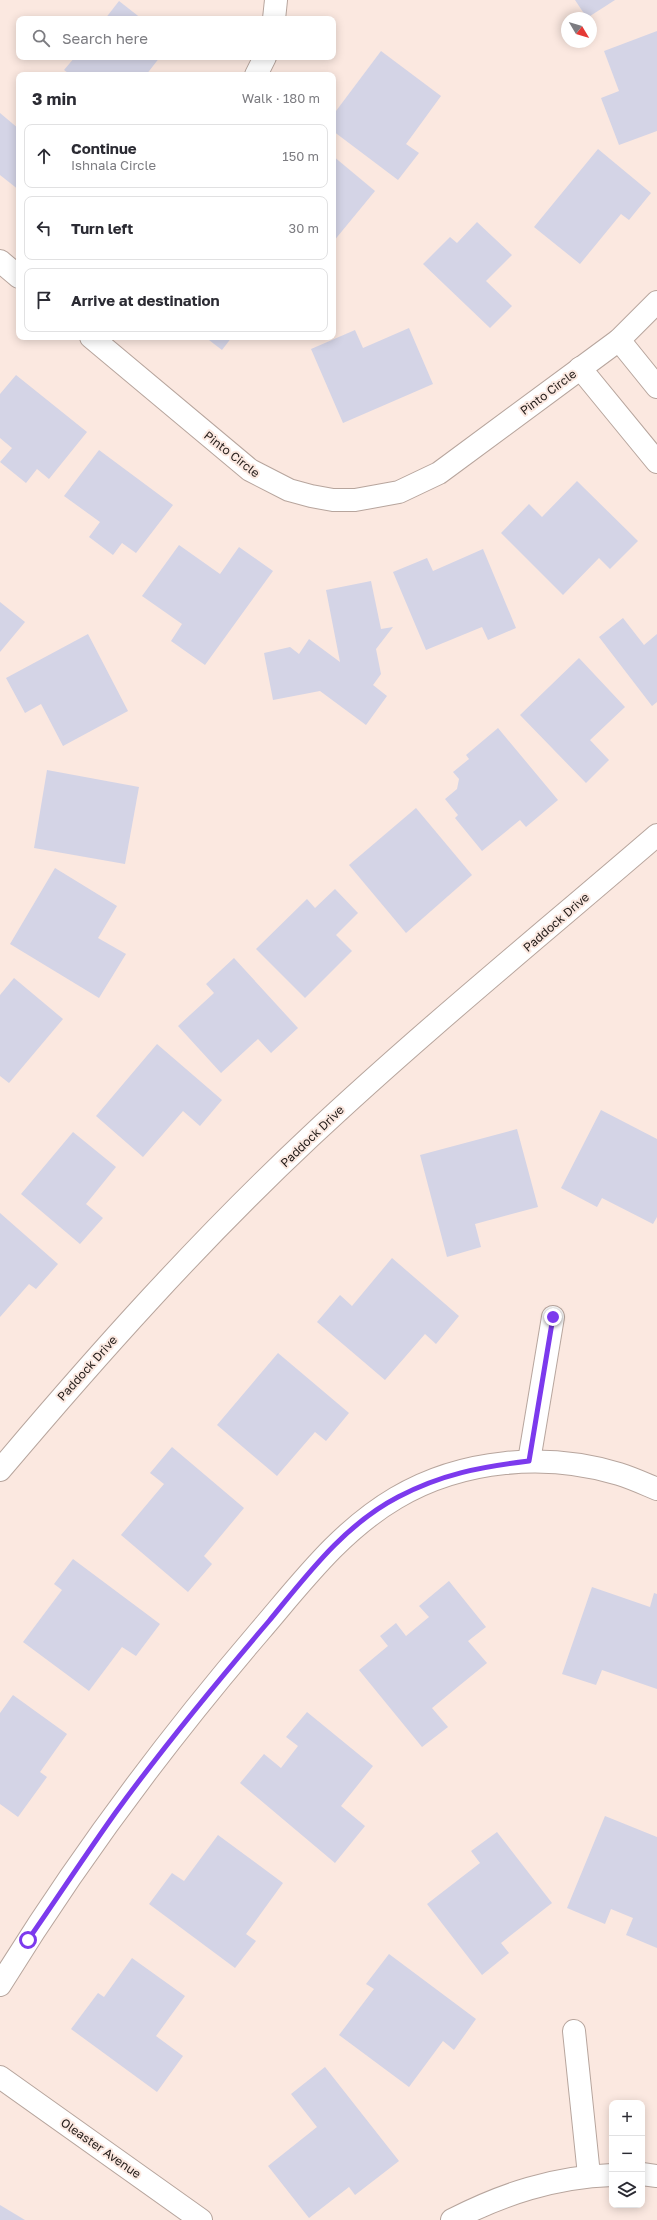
<!DOCTYPE html>
<html lang="en">
<head>
<meta charset="utf-8">
<style>
	body { margin:0; font-family:"Golos Text",sans-serif; background:#f2f2f3; color:#2b2b33 }
	.controls { position:absolute; right:12px; bottom:12px; display:grid; overflow:hidden; border-radius:8px; box-shadow:0 2px 10px #0003 }
	.controls button { width:36px; height:36px; display:grid; place-items:center; padding:0; border:0; border-bottom:1px solid #e1e1e2; background:#fff; color:#2b2b33; font:20px sans-serif }
	.compass { position:absolute; left:561px; top:12px; width:36px; height:36px; border-radius:50%; background:#fff; box-shadow:0 2px 10px #0003; rotate:128deg }
	.stop { position:absolute; width:12px; height:12px; margin:-9px; border:3px solid #7c3aed; border-radius:50%; background:#fff }
	.stop.end { background:#7c3aed; border-color:#fff; box-shadow:0 1px 4px #0008 }
	.list { margin:0; padding:0; list-style:none }
	h2 { display:flex; justify-content:space-between; align-items:center; height:52px; margin:0; padding:0 16px; font-size:17px }
	h2 small { font-size:13px; font-weight:400; color:#7c7c81 }
	.list li { display:grid; grid-template-columns:26px 1fr auto; gap:12px; align-items:center; box-sizing:border-box; height:64px; margin:0 8px 8px; padding:0 8px; border:1px solid #e1e1e2; border-radius:8px }
	.list b { display:block; font-size:15px; white-space:nowrap }
	.list p { margin:0; font-size:13px; white-space:nowrap; color:#7c7c81 }
	.list em { font-size:13px; font-style:normal; color:#7c7c81 }
	.icon { flex:none; width:22px; height:22px; fill:none; stroke:currentColor; stroke-width:2; stroke-linecap:round; stroke-linejoin:round }
	.map { position:relative; flex:none; width:657px; height:2220px; overflow:hidden }
	.search { position:absolute; background:#fff; box-shadow:0 2px 10px #0003; left:16px; top:16px; width:320px; height:44px; display:flex; align-items:center; gap:10px; box-sizing:border-box; padding:0 14px; border-radius:8px; color:#7c7c81; font-size:15px }
	.panel { position:absolute; background:#fff; box-shadow:0 2px 10px #0003; left:16px; top:72px; width:320px; height:268px; border-radius:8px }
	.map>svg:first-child { display:block }
	.building { fill:#d4d4e6 }
	.lines { fill:none; stroke-linecap:round; stroke-linejoin:round }
	.minor-casing { stroke:#b7a59d; stroke-width:24 }
	.tertiary-casing { stroke:#b7a59d; stroke-width:24 }
	.minor { stroke:#fff; stroke-width:22 }
	.tertiary { stroke:#fff; stroke-width:22 }
	.route { stroke:#7c3aed; stroke-width:5 }
	.labels { text-anchor:middle; dominant-baseline:central; stroke-width:4; stroke-linejoin:round; paint-order:stroke }
	.street-label { font-size:12px; fill:#221b18; stroke:#fbe8e0 }
</style>
</head>
<body>
<div class="map">
<svg width="657" height="2220" viewBox="0 0 657 2220">
	<rect width="100%" height="100%" fill="#fbe8e0"/>
	<g class="building">
		<path d="M575,0H615L587,18Z"/>
		<path d="M119,1L142,19H105Z"/>
		<path d="M657,31V131L619,145L601,98L619,91L604,51Z"/>
		<path d="M381,51L441,96L406,144L419,153L398,180L333,131V115Z"/>
		<path d="M75,57H160L146,75H71L64,70Z"/>
		<path d="M0,113L19,129V190L0,175Z"/>
		<path d="M598,149L651,193L629,220L621,214L580,264L534,227Z"/>
		<path d="M333,156L375,191L333,242Z"/>
		<path d="M477,222L512,255L486,281L512,306L490,328L423,264L450,237L457,243Z"/>
		<path d="M409,328L433,384L343,423L311,349L355,330L363,348Z"/>
		<path d="M205,337H232L222,350Z"/>
		<path d="M16,375L87,432L49,479L37,469L26,483L0,462L12,448L0,438V394Z"/>
		<path d="M99,450L173,505L136,553L122,543L113,555L89,537L100,522L64,496Z"/>
		<path d="M577,481L638,541L610,569L599,558L563,595L501,533L529,504L542,517Z"/>
		<path d="M179,545L220,574L239,547L273,571L205,665L171,641L182,624L142,596Z"/>
		<path d="M483,549L516,628L488,640L482,627L426,650L393,572L427,558L433,571Z"/>
		<path d="M371,581L381,629L393,627L376,649L381,674L373,685L387,696L366,725L320,691L273,700L264,653L290,647L299,654L309,639L340,662L326,590Z"/>
		<path d="M0,602L25,622L0,652Z"/>
		<path d="M623,618L644,645L657,634V702L652,706L599,637Z"/>
		<path d="M88,634L128,711L63,746L41,704L25,713L6,678Z"/>
		<path d="M579,658L625,707L590,740L609,760L586,783L520,715Z"/>
		<path d="M498,728L558,800L526,827L520,820L482,851L455,818L458,815L445,799L457,789L459,779L453,772L469,759L466,755Z"/>
		<path d="M47,770L139,787L125,864L34,848Z"/>
		<path d="M416,808L472,875L406,933L349,865Z"/>
		<path d="M55,868L117,906L98,938L126,954L99,998L10,944Z"/>
		<path d="M335,889L358,913L336,935L352,951L305,998L256,949L307,899L315,908Z"/>
		<path d="M234,958L298,1028L271,1053L258,1039L221,1073L178,1026L214,993L206,984Z"/>
		<path d="M14,978L63,1019L9,1083L0,1076V995Z"/>
		<path d="M157,1044L222,1100L200,1126L183,1111L143,1157L96,1116Z"/>
		<path d="M601,1110L657,1139V1217L653,1224L602,1198L597,1207L561,1188Z"/>
		<path d="M517,1129L538,1207L475,1224L481,1247L447,1257L420,1155Z"/>
		<path d="M73,1132L116,1167L86,1204L103,1218L80,1244L21,1194Z"/>
		<path d="M0,1213L58,1264L36,1289L29,1284L0,1317Z"/>
		<path d="M392,1258L459,1316L436,1344L425,1334L385,1380L317,1322L340,1295L352,1306Z"/>
		<path d="M278,1353L349,1413L326,1441L315,1432L277,1476L217,1425Z"/>
		<path d="M172,1447L244,1508L204,1556L212,1564L188,1592L121,1535L164,1484L150,1473Z"/>
		<path d="M73,1559L160,1624L136,1656L122,1647L89,1691L23,1642L62,1590L54,1584Z"/>
		<path d="M449,1581L486,1627L468,1641L487,1663L432,1708L448,1727L422,1747L359,1670L388,1646L380,1636L396,1623L406,1636L429,1617L419,1606Z"/>
		<path d="M592,1587L650,1607L654,1593L657,1594V1689L602,1670L596,1685L562,1674Z"/>
		<path d="M13,1695L67,1734L40,1772L47,1777L18,1817L0,1804V1713Z"/>
		<path d="M307,1712L373,1766L341,1806L365,1826L335,1863L240,1783L264,1754L281,1768L298,1746L286,1737Z"/>
		<path d="M605,1816L657,1837V1948L626,1935L633,1918L611,1909L605,1924L567,1908Z"/>
		<path d="M497,1832L552,1903L501,1943L509,1953L482,1975L427,1904L480,1863L471,1851Z"/>
		<path d="M218,1835L283,1883L246,1934L256,1941L235,1968L149,1904L172,1873L184,1881Z"/>
		<path d="M389,1954L476,2019L454,2050L443,2041L409,2087L339,2035L374,1989L366,1984Z"/>
		<path d="M132,1958L185,1996L156,2036L183,2056L157,2092L71,2029L98,1993L104,1997Z"/>
		<path d="M325,2067L399,2161L355,2195L349,2187L309,2218L268,2166L317,2127L291,2094Z"/>
		<path d="M0,2205L25,2220H0Z"/>
	</g>
	<g class="lines">
		<defs>
			<g id="minor">
				<path d="M274,19L276,0"/>
				<path d="M256,75L265,57"/>
				<path d="M0,261L19,277"/>
				<path d="M91,337L250,470L289,490L311,496L333,500H355L399,492L439,473L619,340L657,302"/>
				<path d="M619,340L657,387"/>
				<path d="M580,368L657,462"/>
				<path d="M529,1461L553,1317"/>
				<path d="M0,1985C77,1860 165,1742 260,1631C302,1582 340,1531 396,1498C462,1459 546,1452 619,1474C632,1478 645,1484 657,1489"/>
				<path d="M574,2031L589,2175"/>
				<path d="M0,2077L201,2220"/>
				<path d="M642,2174L657,2176"/>
				<path d="M452,2220C503,2194 554,2177 612,2175"/>
			</g>
			<path id="tertiary" d="M0,1470C98,1354 199,1241 310,1137C422,1032 541,935 657,835"/>
		</defs>
		<use href="#minor" class="minor-casing"/>
		<use href="#tertiary" class="tertiary-casing"/>
		<use href="#minor" class="minor"/>
		<use href="#tertiary" class="tertiary"/>
	</g>
	<g class="lines">
		<path class="route" d="M28,1940C58,1897 86,1854 116,1812C164,1746 216,1683 269,1621C307,1575 344,1525 398,1497C442,1474 480,1467 529,1461L553,1317"/>
	</g>
	<g class="labels">
		<g class="street-label">
			<text transform="translate(548 392) rotate(-37)">Pinto Circle</text>
			<text transform="translate(232 454) rotate(38)">Pinto Circle</text>
			<text transform="translate(556 922) rotate(-41)">Paddock Drive</text>
			<text transform="translate(312 1136) rotate(-44)">Paddock Drive</text>
			<text transform="translate(87 1368) rotate(-48)">Paddock Drive</text>
			<text transform="translate(101 2148) rotate(35)">Oleaster Avenue</text>
		</g>
	</g>
</svg>
<div class="controls">
<button>+</button>
<button>−</button>
<button><svg class="icon" aria-label="layers" viewBox="0 0 24 24"><path d="M12 4l9 5-9 5-9-5zM3 14l9 5 9-5"/></svg></button>
</div>
<svg class="compass" viewBox="-18 -18 36 36"><path d="M0-13l5 13h-10z" fill="#e53935"/><path d="M0 13l5-13h-10z" fill="#7c7c81"/></svg>
<div class="stop" style="left:28px;top:1940px"></div>
<div class="stop end" style="left:553px;top:1317px"></div>
<div class="search"><svg class="icon" aria-label="search" viewBox="0 0 24 24"><circle cx="10" cy="10" r="6"/><path d="M15 15l6 6"/></svg>Search here</div>
<section class="panel">
<h2>3 min<small>Walk · 180 m</small></h2>
<ul class="list">
<li><svg class="icon" aria-label="ahead" viewBox="0 0 24 24"><path d="M12 20V5M6 11l6-6 6 6"/></svg><div><b>Continue</b><p>Ishnala Circle</p></div><em>150 m</em></li>
<li><svg class="icon" aria-label="left" viewBox="0 0 24 24"><path d="M17 20v-9H6M10 6l-5 5 5 5"/></svg><div><b>Turn left</b></div><em>30 m</em></li>
<li><svg class="icon" aria-label="arrive" viewBox="0 0 24 24"><path d="M6 21V4h12l-3 4 3 4H6"/></svg><div><b>Arrive at destination</b></div></li>
</ul>
</section>
</div>
</body>
</html>
